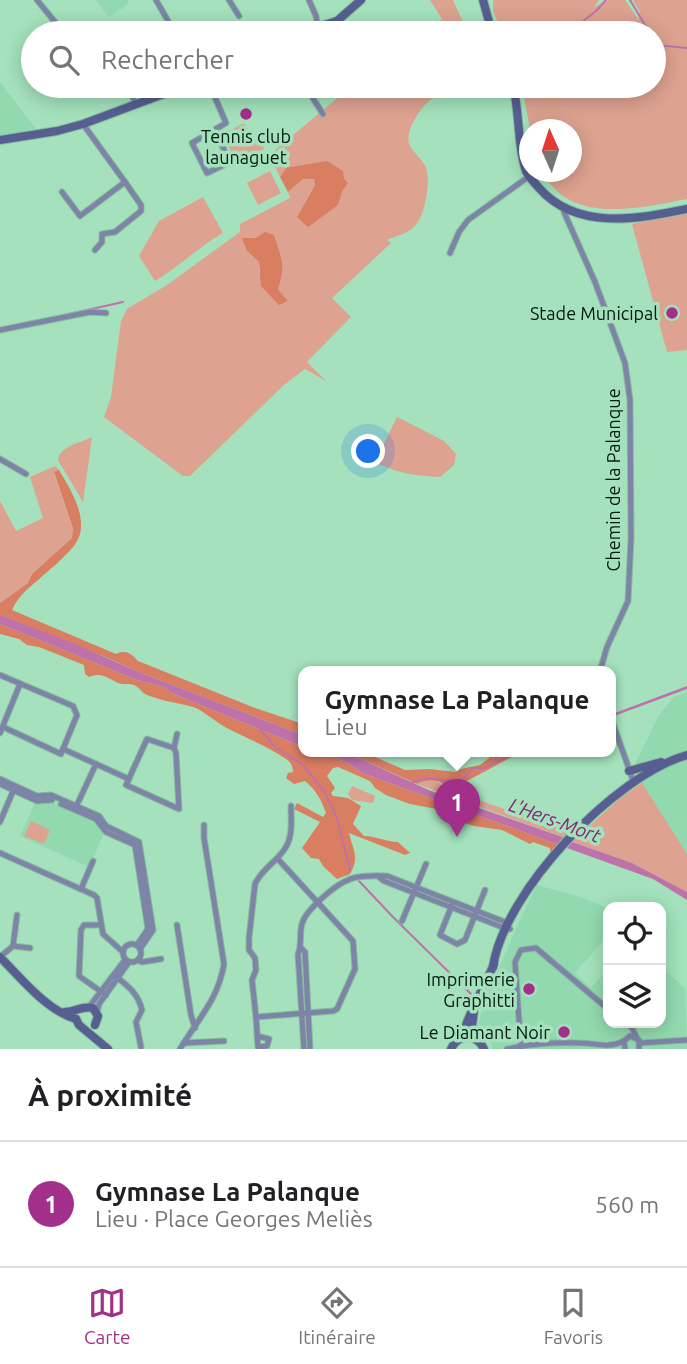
<!DOCTYPE html>
<html lang="fr">
<head>
<meta charset="utf-8">
<style>
	body { margin:0; font-family:Ubuntu,sans-serif; background:#f6f6f6; color:#202124 }
	.controls { position:absolute; right:21px; bottom:21px; display:grid; overflow:hidden; border-radius:14px; box-shadow:0 4px 18px #0003 }
	.controls button { width:63px; height:63px; display:grid; place-items:center; padding:0; border:0; border-bottom:2px solid #e0e0e0; background:#fff; color:#202124; font:35px sans-serif }
	.compass { position:absolute; left:519px; top:119px; width:63px; height:63px; border-radius:50%; background:#fff; box-shadow:0 4px 18px #0003; rotate:357deg }
	.you { position:absolute; left:369px; top:452px; width:24px; height:24px; margin:-18px; border:5px solid #fff; border-radius:50%; background:#1a73e8; box-shadow:0 0 0 10px #1a73e833 }
	.badge { display:grid; place-items:center; width:46px; height:46px; border-radius:50%; background:#a22f8a; color:#fff; font-size:23px; font-weight:700 }
	.pin { position:absolute; translate:-50% -58px; filter:drop-shadow(0 2px 4px #0008) }
	.pin::after { content:''; position:absolute; top:37px; width:24px; height:21px; background:inherit; clip-path:polygon(0 0,100% 0,50% 100%) }
	.popup { position:absolute; left:298px; top:666px; width:318px; height:91px; box-sizing:border-box; display:grid; place-content:center; border-radius:14px; background:#fff; filter:drop-shadow(0 2px 5px #0005); font-size:23px; white-space:nowrap; color:#757577 }
	.popup b { font-size:26px; color:#202124 }
	.popup::after { content:''; position:absolute; left:50%; top:100%; margin-left:-14px; border:14px solid transparent; border-top-color:#fff }
	.list { margin:0; padding:0; list-style:none }
	h2 { display:flex; justify-content:space-between; align-items:center; height:91px; margin:0; padding:0 28px; font-size:30px }
	h2 small { font-size:23px; font-weight:400; color:#757577 }
	.list li { display:grid; grid-template-columns:46px 1fr auto; gap:21px; align-items:center; box-sizing:border-box; height:126px; padding:0 28px; border-top:2px solid #e0e0e0 }
	.list b { display:block; font-size:26px; white-space:nowrap }
	.list p { margin:0; font-size:23px; white-space:nowrap; color:#757577 }
	.list em { font-size:23px; font-style:normal; color:#757577 }
	.icon { flex:none; width:38px; height:38px; fill:none; stroke:currentColor; stroke-width:2; stroke-linecap:round; stroke-linejoin:round }
	.map { position:relative; flex:none; width:687px; height:1049px; overflow:hidden }
	.search { position:absolute; background:#fff; box-shadow:0 4px 18px #0003; left:21px; right:21px; top:21px; height:77px; display:flex; align-items:center; gap:18px; box-sizing:border-box; padding:0 24px; border-radius:38px; color:#757577; font-size:26px }
	.sheet { height:217px; background:#fff }
	nav { display:flex; justify-content:space-around; align-items:center; box-sizing:border-box; height:98px; border-top:2px solid #e0e0e0; background:#fff; font-size:19px; color:#757577 }
	nav a { display:grid; justify-items:center; gap:4px }
	nav .on { color:#a22f8a }
	.map>svg:first-child { display:block }
	.built { fill:#93d9af }
	.green { fill:#dda290; fill-rule:evenodd }
	.forest { fill:#da7e62 }
	.water { fill:#bf72aa }
	.lines { fill:none; stroke-linecap:round; stroke-linejoin:round }
	.stream { stroke:#bf72aa; stroke-width:2 }
	.street-casing { stroke:#87bd9d; stroke-width:7 }
	.secondary-casing { stroke:#87bd9d; stroke-width:10 }
	.street { stroke:#7e84a8; stroke-width:5 }
	.secondary { stroke:#575e92; stroke-width:8 }
	.poi-dot { fill:#a22f8a; stroke:#a4e1bc; stroke-width:2.5 }
	.labels { text-anchor:middle; dominant-baseline:central; stroke-width:7; stroke-linejoin:round; paint-order:stroke }
	.poi-label { font-size:18px; fill:#031a0e; stroke:#a4e1bc; text-anchor:end }
	.street-label { font-size:18px; fill:#031a0e; stroke:#a4e1bc }
	.water-label { font-size:19px; font-style:italic; fill:#82256e; stroke:#a4e1bc }
</style>
</head>
<body>
<div class="map">
<svg width="687" height="1049" viewBox="0 0 687 1049">
	<rect width="100%" height="100%" fill="#a4e1bc"/>
	<g class="built">
		<path d="M96,0H129L127,5L109,17Z"/>
		<path d="M0,82L36,129L0,136Z"/>
		<path d="M687,692V854L642,784L635,764L659,715L674,697Z"/>
		<path d="M49,801L95,822L104,833L89,867L20,836L35,803Z"/>
		<path d="M537,885L584,898L608,909V935L575,973L591,988L608,968V1023H661V967L685,988L687,1049H492V1045L478,1026L483,1006L517,926Z"/>
	</g>
	<g class="green">
		<path d="M430,0H453L468,33H422L442,19Z"/>
		<path d="M493,0H599L594,7L609,0H625L638,19L640,12L633,0H687V199C651,206 596,219 563,196C554,190 547,179 541,172H572V130L530,129L522,86H654V33H502L493,11Z"/>
		<path d="M352,86H468C457,90 442,93 432,99C421,106 403,133 410,146C414,154 423,159 426,168C431,180 425,215 416,225C409,233 397,236 387,240L391,243L332,298L351,317L307,362L326,381L305,369L284,385L190,476H183L104,417L111,397L121,321L127,309L167,285L240,232V224L290,198L288,192L303,179H314L315,185L297,217L338,205L342,192L348,183L286,168L280,177L269,155ZM243,238C282,237 288,257 278,290L259,272V262L247,251Z"/>
		<path d="M244,123L256,145L261,143L264,149L244,160L241,154L234,157L222,135Z"/>
		<path d="M270,171L281,193L258,205L247,183Z"/>
		<path d="M203,197L223,233C198,247 179,267 155,281L139,256L159,221Z"/>
		<path d="M687,214V350L667,352L632,224Z"/>
		<path d="M397,417L444,441L456,454L454,465L440,477C416,476 396,473 375,462Z"/>
		<path d="M92,437L83,502L58,460C60,446 80,443 92,437Z"/>
		<path d="M55,466L59,470L54,473L73,528L72,538L32,574L28,583L0,603V501L16,531L43,518L30,477Z"/>
		<path d="M427,780H435L450,790L570,832L565,838L417,784Z"/>
		<path d="M642,783L687,854V892L632,863L572,842L620,798Z"/>
		<path d="M352,786L375,796L373,803L352,800L348,794Z"/>
		<path d="M31,821L50,830L44,844L24,836Z"/>
	</g>
	<g class="forest">
		<path d="M327,161L343,171L344,179L348,183L342,192L338,205L308,227L297,217L315,185L314,179H303L288,192L280,177L286,168Z"/>
		<path d="M265,232L274,235C282,260 286,263 278,290L288,301L279,305L261,286L259,262L247,251L242,238H256Z"/>
		<path d="M59,470C71,490 93,524 73,547C63,559 49,570 37,581C27,589 17,598 12,610L116,654C126,649 132,654 138,661L255,708L303,724V735L141,673L108,658L0,615V603L28,583L32,574L72,538L73,528L54,472Z"/>
		<path d="M0,624L137,680L164,687L174,694L303,747V751H321L348,763L362,773L559,845L550,856V848L533,842L530,844L502,830L474,826L453,819L442,810L410,804L386,795L375,788L370,781L338,767L333,768L327,776L335,788L331,793L333,796L348,798L361,806L353,824L364,836C376,836 386,842 398,842L410,853L405,855L349,833C353,851 360,856 350,874L337,879L323,866L319,859L311,858L302,848L320,822L294,809L297,803L323,817L326,813C321,799 316,790 305,781L294,784L286,778L288,773L293,772C293,767 291,762 286,759C267,746 246,738 225,727C216,722 201,709 193,707C179,703 161,701 147,695C142,693 139,687 134,685C130,683 123,685 118,683C107,678 102,672 89,677L85,674L84,665L39,647L27,645L19,639L0,634Z"/>
		<path d="M343,751H361L405,770L429,769L456,772L461,769L480,765L493,755L503,751H523L450,790C440,779 430,778 417,784Z"/>
	</g>
	<g class="water">
		<path d="M0,615L73,643L141,673L303,735V747L174,694L164,687L137,680L0,624Z"/>
		<path d="M687,686V689L614,716L615,713Z"/>
		<path d="M321,751H343L431,791L565,838L559,845L362,773L348,763Z"/>
		<path d="M572,842L632,863L687,892V900L653,879L567,848Z"/>
	</g>
	<g class="lines">
		<g class="stream">
			<path d="M630,0L650,33"/>
			<path d="M568,33L596,11L606,0"/>
			<path d="M654,40L657,45L687,48"/>
			<path d="M69,314L123,302"/>
			<path d="M260,729L275,747L303,765L324,791L337,818L350,870"/>
			<path d="M413,782C440,770 457,794 472,768H484L519,751"/>
			<path d="M359,881L393,917L473,996"/>
		</g>
		<defs>
			<g id="street">
				<path d="M37,0L60,28L81,33"/>
				<path d="M156,0L175,33"/>
				<path d="M229,0L239,16"/>
				<path d="M309,0L316,16L318,29"/>
				<path d="M70,86H74"/>
				<path d="M127,86L136,104"/>
				<path d="M206,86L214,95L226,123L192,143L207,173L230,162L215,131"/>
				<path d="M305,86L323,114"/>
				<path d="M62,192L80,216L125,182L83,124"/>
				<path d="M564,212L595,282L625,363L630,400L631,538L628,601L607,647L600,671"/>
				<path d="M95,250L102,242V234L115,232L141,211V205L125,182"/>
				<path d="M450,253L459,232L468,220L531,175"/>
				<path d="M0,330L90,312L106,313"/>
				<path d="M0,459L26,474"/>
				<path d="M0,675L73,706L77,715L63,749"/>
				<path d="M611,718L634,783"/>
				<path d="M3,727L61,754L63,749"/>
				<path d="M0,733L20,684"/>
				<path d="M147,739L174,748L176,753L179,809L126,785Z"/>
				<path d="M174,748L177,734"/>
				<path d="M63,749L129,779"/>
				<path d="M0,779L37,796L51,795L99,816L106,826L139,842L153,930L140,949"/>
				<path d="M0,784L37,801L52,800"/>
				<path d="M61,804L96,819L106,832L135,845L148,929L137,945"/>
				<path d="M76,807L96,764"/>
				<path d="M0,822L14,789"/>
				<path d="M0,853L94,895L97,898L103,934L123,952"/>
				<path d="M277,858L353,941L355,969L337,1009L333,1011L256,1017L252,980L256,970L255,958L249,950V938L255,884C262,868 280,860 287,845C293,833 291,818 291,806"/>
				<path d="M378,876L384,881L507,929"/>
				<path d="M81,889L93,861"/>
				<path d="M452,905L440,935L457,944L465,940L485,890"/>
				<path d="M402,921L426,864"/>
				<path d="M101,925H84L81,930L79,976L106,995"/>
				<path d="M177,925L191,1015L195,1028"/>
				<circle cx="132" cy="953" r="9"/>
				<path d="M13,946L30,948"/>
				<path d="M301,948L305,952L310,1049"/>
				<path d="M0,957L13,946L17,915"/>
				<path d="M138,960L142,962L161,959"/>
				<path d="M114,975C127,985 138,993 142,1010L136,1022L141,1047"/>
				<path d="M89,1007L125,960"/>
				<path d="M97,1013L99,1004L129,962"/>
				<path d="M256,1017L258,1047L267,1046L269,1039L257,1036"/>
				<path d="M625,1023L632,1028L637,1038"/>
				<path d="M184,1043L224,1041"/>
				<path d="M640,1043L687,1040"/>
				<path d="M180,1049C198,1019 218,1000 224,964L204,838V825"/>
				<path d="M304,1049L298,954C303,943 298,932 303,921C306,913 315,905 321,899C345,877 354,875 387,876L505,922L510,929"/>
				<path d="M507,1049C529,1044 557,1042 580,1043C596,1043 609,1049 624,1041"/>
				<path d="M521,1049L515,962L521,950L536,948L608,1009"/>
				<path d="M625,1049L624,1041L630,1036L639,1040V1049"/>
			</g>
			<g id="secondary">
				<path d="M483,0L492,33"/>
				<path d="M314,33L321,26L337,21"/>
				<path d="M330,33L337,21L361,0"/>
				<path d="M513,86C520,113 517,145 526,171C529,178 535,183 539,188C577,231 638,219 687,209"/>
				<path d="M0,140L57,131L83,124L185,86"/>
				<path d="M629,771L661,762"/>
				<path d="M0,957C22,979 46,1010 76,1019"/>
				<path d="M493,967C504,892 614,776 687,755"/>
				<path d="M474,1011L472,1026L477,1039"/>
				<path d="M65,1012C75,1012 83,1005 93,1008L98,1016L95,1025"/>
				<path d="M76,1019L79,1025L108,1049"/>
				<path d="M462,1037C469,1011 484,988 494,964"/>
				<path d="M451,1049C459,1033 476,1033 484,1049"/>
			</g>
		</defs>
		<use href="#street" class="street-casing"/>
		<use href="#secondary" class="secondary-casing"/>
		<use href="#street" class="street"/>
		<use href="#secondary" class="secondary"/>
	</g>
	<g class="poi-dot">
		<circle cx="246" cy="114" r="7"/>
		<circle cx="672" cy="313" r="7"/>
		<circle cx="529" cy="989" r="7"/>
		<circle cx="564" cy="1032" r="7"/>
	</g>
	<g class="labels">
		<g class="poi-label">
			<text x="246" y="136" text-anchor="middle">Tennis club<tspan x="246" dy="21">launaguet</tspan></text>
			<text x="658" y="313">Stade Municipal</text>
			<text x="515" y="979">Imprimerie<tspan x="515" dy="21">Graphitti</tspan></text>
			<text x="550" y="1032">Le Diamant Noir</text>
		</g>
		<g class="street-label">
			<text transform="translate(613 480) rotate(-90)">Chemin de la Palanque</text>
		</g>
		<g class="water-label">
			<text transform="translate(555 820) rotate(20)">L'Hers-Mort</text>
		</g>
	</g>
</svg>
<div class="controls">
<button><svg class="icon" aria-label="locate" viewBox="0 0 24 24"><circle cx="12" cy="12" r="6"/><path d="M12 2v4M12 18v4M2 12h4M18 12h4"/></svg></button>
<button><svg class="icon" aria-label="layers" viewBox="0 0 24 24"><path d="M12 4l9 5-9 5-9-5zM3 14l9 5 9-5"/></svg></button>
</div>
<svg class="compass" viewBox="-18 -18 36 36"><path d="M0-13l5 13h-10z" fill="#e53935"/><path d="M0 13l5-13h-10z" fill="#757577"/></svg>
<div class="you"></div>
<div class="pin badge" style="left:457px;top:837px">1</div>
<div class="popup"><b>Gymnase La Palanque</b>Lieu</div>
<div class="search"><svg class="icon" aria-label="search" viewBox="0 0 24 24"><circle cx="10" cy="10" r="6"/><path d="M15 15l6 6"/></svg>Rechercher</div>
</div>
<section class="sheet">
<h2>À proximité<small></small></h2>
<ul class="list">
<li><span class="badge">1</span><div><b>Gymnase La Palanque</b><p>Lieu · Place Georges Meliès</p></div><em>560 m</em></li>
</ul>
</section>
<nav>
<a class="on"><svg class="icon" aria-label="map" viewBox="0 0 24 24"><path d="M3 6l6-2 6 2 6-2v14l-6 2-6-2-6 2zM9 4v14M15 6v14"/></svg>Carte</a>
<a><svg class="icon" aria-label="directions" viewBox="0 0 24 24"><path d="M12 3l9 9-9 9-9-9zM9 14v-3h6M13 9l2 2-2 2"/></svg>Itinéraire</a>
<a><svg class="icon" aria-label="saved" viewBox="0 0 24 24"><path d="M7 4h10v16l-5-4-5 4z"/></svg>Favoris</a>
</nav>
</body>
</html>
